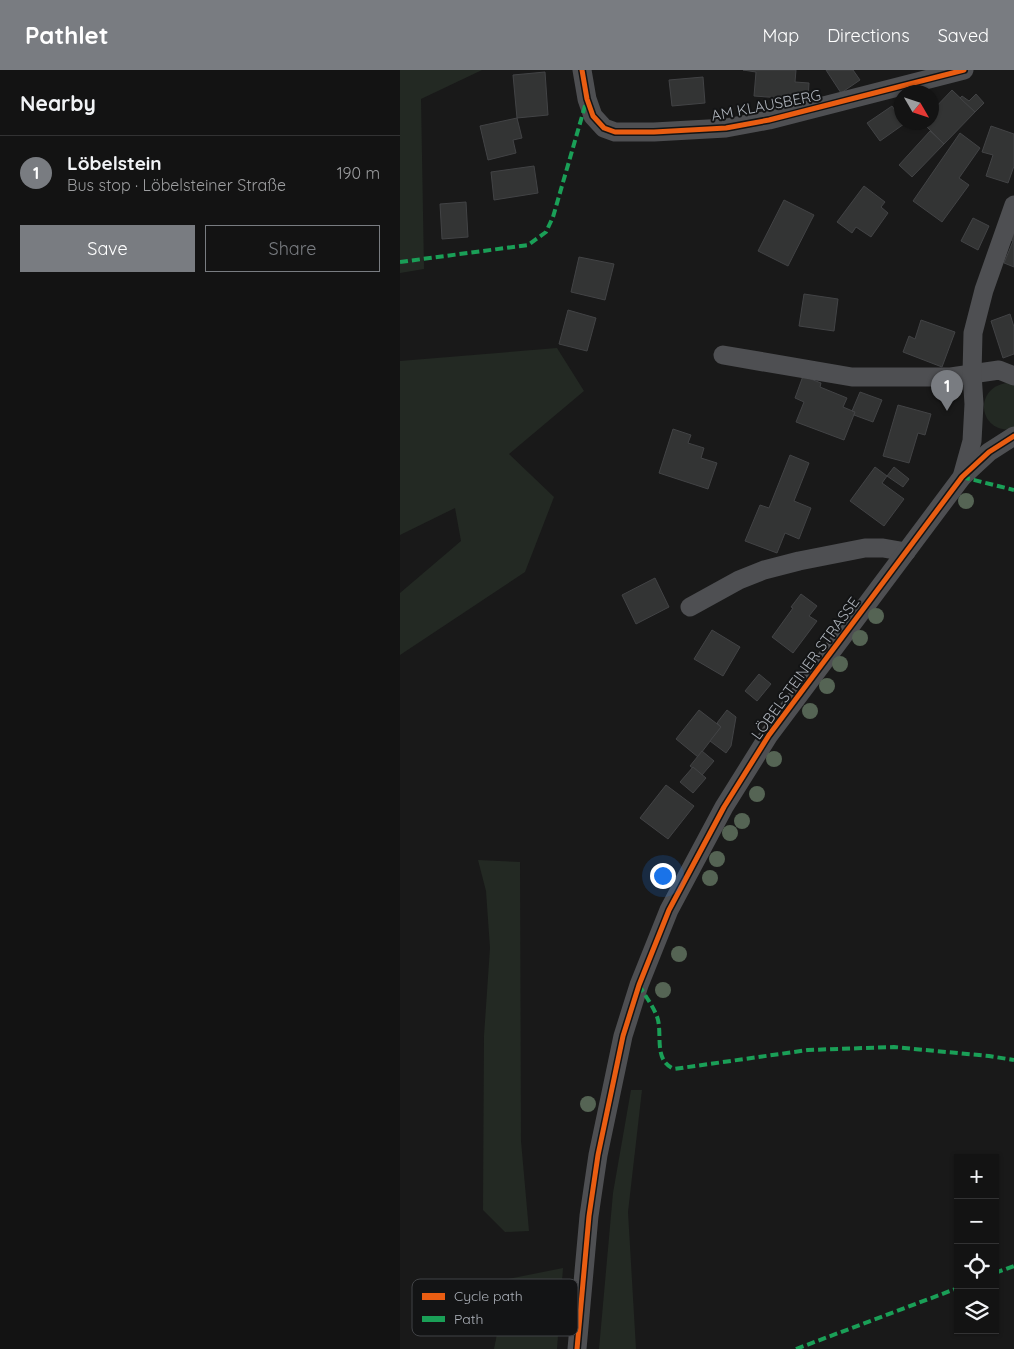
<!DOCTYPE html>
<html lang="en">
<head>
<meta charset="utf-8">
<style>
	body { margin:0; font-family:Quicksand,sans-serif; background:#1c1c1c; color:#f1f3f6 }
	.controls { position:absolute; right:15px; bottom:15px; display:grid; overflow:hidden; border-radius:0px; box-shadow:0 1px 4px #0004 }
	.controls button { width:45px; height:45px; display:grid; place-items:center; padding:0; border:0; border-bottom:1px solid #323233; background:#131313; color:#f1f3f6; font:25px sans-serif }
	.compass { position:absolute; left:494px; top:15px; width:45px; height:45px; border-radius:50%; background:#131313; box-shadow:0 1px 4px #0004; rotate:129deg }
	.you { position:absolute; left:262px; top:805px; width:18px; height:18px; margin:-12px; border:4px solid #fff; border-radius:50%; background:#1a73e8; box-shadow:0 0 0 8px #1a73e833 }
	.badge { display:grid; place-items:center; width:32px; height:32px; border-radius:50%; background:#797c81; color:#fff; font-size:16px; font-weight:700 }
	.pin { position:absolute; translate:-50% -41px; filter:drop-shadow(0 1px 2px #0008) }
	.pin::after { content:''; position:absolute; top:26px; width:18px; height:15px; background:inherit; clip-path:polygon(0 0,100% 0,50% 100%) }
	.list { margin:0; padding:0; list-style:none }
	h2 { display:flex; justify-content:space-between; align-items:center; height:65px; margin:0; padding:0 20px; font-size:21px }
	h2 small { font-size:16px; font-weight:400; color:#9d9ea0 }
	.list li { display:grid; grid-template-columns:32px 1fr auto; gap:15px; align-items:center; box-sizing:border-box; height:75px; padding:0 20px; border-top:1px solid #323233 }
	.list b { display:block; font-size:19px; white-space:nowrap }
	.list p { margin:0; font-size:16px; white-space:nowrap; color:#9d9ea0 }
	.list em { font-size:16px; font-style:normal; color:#9d9ea0 }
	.actions { display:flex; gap:10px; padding:15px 20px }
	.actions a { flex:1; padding:11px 0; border:1px solid #797c81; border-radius:0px; text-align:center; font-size:18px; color:#797c81 }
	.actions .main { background:#797c81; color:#fff }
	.icon { flex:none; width:28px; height:28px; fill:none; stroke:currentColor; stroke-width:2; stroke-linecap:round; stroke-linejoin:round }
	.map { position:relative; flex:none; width:614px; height:1279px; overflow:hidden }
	header { display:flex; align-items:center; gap:30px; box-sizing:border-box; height:70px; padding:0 25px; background:#797c81; color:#fff }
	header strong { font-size:24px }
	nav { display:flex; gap:28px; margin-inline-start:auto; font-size:18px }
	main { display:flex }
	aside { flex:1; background:#131313 }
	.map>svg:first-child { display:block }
	.green { fill:#232923 }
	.building { fill:#333434; stroke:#424345 }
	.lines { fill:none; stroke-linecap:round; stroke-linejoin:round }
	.minor { stroke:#4e4f52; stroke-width:19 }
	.quiet { stroke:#1a9f57; stroke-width:4; stroke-dasharray:8 4; stroke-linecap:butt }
	.cycleway-casing { stroke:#131415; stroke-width:8 }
	.cycleway { stroke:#e95d12; stroke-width:5 }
	.tree { fill:#556454 }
	.labels { text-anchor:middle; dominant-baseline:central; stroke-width:4; stroke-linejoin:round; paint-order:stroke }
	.street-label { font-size:15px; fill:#acb1b9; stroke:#131415 }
	.key { fill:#131415; stroke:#414346; stroke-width:1 }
	.key-label { font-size:14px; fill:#acb1b9 }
</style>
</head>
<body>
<header>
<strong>Pathlet</strong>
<nav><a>Map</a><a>Directions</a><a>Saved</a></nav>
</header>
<main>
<aside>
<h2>Nearby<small></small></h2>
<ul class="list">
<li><span class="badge">1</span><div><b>Löbelstein</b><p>Bus stop · Löbelsteiner Straße</p></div><em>190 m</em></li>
</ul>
<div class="actions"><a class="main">Save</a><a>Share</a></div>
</aside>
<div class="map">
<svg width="614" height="1279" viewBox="0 0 614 1279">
	<rect width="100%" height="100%" fill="#191919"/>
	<g class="green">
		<path d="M0,0H82L21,29L24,199L0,203Z"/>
		<path d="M157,278L184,321L109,384L154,427L125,502L0,585V523L61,471L55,438L0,465V291Z"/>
		<path d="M607,313L614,314V359C579,365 572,318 607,313Z"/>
		<path d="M78,790L120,792L121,1071L129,1161L105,1162L83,1140L84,966L90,878L86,821Z"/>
		<path d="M231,1020H242L228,1142L236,1279H199L213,1123Z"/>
		<path d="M163,1198L157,1279H94L108,1209Z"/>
	</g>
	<g class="building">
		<path d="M343,0H396L395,12L409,13L408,30L354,26L356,2Z"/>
		<path d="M426,0H453L460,10L441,23Z"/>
		<path d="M145,2L148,45L117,48L113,5Z"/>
		<path d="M303,7L305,33L272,36L269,10Z"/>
		<path d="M552,20L575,42L544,74L522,52H532V41Z"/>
		<path d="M576,24L584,33L575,42L560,28L562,26L569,31Z"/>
		<path d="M492,36L502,50V52L504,54L480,71L467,53Z"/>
		<path d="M117,48L122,68L113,70L116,83L88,90L80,56Z"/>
		<path d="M591,56L614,64V96L608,113L586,106L593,85L582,82Z"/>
		<path d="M530,61L544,74L512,107L499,95Z"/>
		<path d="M560,63L580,78L559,108L569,115L542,152L513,131Z"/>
		<path d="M134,96L138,123L94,130L91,102Z"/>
		<path d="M464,116L485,132L481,137L488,143L471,167L456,157L452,163L437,152Z"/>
		<path d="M384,130L414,145L388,196L358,181Z"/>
		<path d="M66,132L68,167L42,169L40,134Z"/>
		<path d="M573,148L589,156L578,180L561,171Z"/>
		<path d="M614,157V197L604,193L613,171L609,169Z"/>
		<path d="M179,187L214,194L205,230L171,222Z"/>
		<path d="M404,224L438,229L434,261L399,256Z"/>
		<path d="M168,240L196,248L187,281L159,274Z"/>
		<path d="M610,244L614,257V284L603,288L591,251Z"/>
		<path d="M521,250L555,262L542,297L503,282L509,266L515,269Z"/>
		<path d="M403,306L421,313L420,317L447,328L443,337L455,342L444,370L396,352L404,332L395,328Z"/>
		<path d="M460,322L482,330L473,352L454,345L455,342L452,341Z"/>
		<path d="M498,335L531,344L525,365L518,363L509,393L483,386Z"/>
		<path d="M273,359L291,365L288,373L304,378L301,388L317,393L308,419L259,403Z"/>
		<path d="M390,385L409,393L394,431L411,438L399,469L385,463L377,483L345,471L360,435L369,438Z"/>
		<path d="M475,397L487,406L482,413L504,429L484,456L450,431Z"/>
		<path d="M494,397L509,409L503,417L487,406Z"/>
		<path d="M255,508L269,537L236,554L222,525Z"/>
		<path d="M401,524L417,536L409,546L417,551L393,583L372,567L393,538L391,537Z"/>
		<path d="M312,560L340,577L323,606L294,589Z"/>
		<path d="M359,604L371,614L357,631L345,621Z"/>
		<path d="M299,640L321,657L298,687L276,669Z"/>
		<path d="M327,640L336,647L331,676L326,683L310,671L321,657L317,653Z"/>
		<path d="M302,681L314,691L302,705L290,696Z"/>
		<path d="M293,697L306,708L293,723L280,712Z"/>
		<path d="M266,715L294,736L268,769L240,748Z"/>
	</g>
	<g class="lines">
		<g class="minor">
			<path d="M182,0L187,29L193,46L204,58L215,62H254L326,58L369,50L564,0"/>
			<path d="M323,285L452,307H551L599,300L614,306"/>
			<path d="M562,407L589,382L614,366"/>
			<path d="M290,537L339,510L364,500L399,491L465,478H483L506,482"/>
			<path d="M177,1279L189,1146L198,1085L223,966L239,915L269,840L324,737L369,665L562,407L572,371L574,334L572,304L573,263L584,220L614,135"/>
		</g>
		<g class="quiet">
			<path d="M0,192L128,175L146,162L153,147L187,29"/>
			<path d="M562,407L614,420"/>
			<path d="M239,915C245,926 255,938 258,950C262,968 254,990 274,999L408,980L494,977L589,986L614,990"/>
			<path d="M595,1203L614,1196"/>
			<path d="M396,1279L558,1218"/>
		</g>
		<defs>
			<g id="cycleway">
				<path d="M182,0L187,29L193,46L204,58L215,62H254L326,58L369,50L564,0"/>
				<path d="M177,1279L189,1146L198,1085L223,966L239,915L269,840L324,737L369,665L562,407L589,382L614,366"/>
			</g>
		</defs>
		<use href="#cycleway" class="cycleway-casing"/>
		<use href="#cycleway" class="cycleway"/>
	</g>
	<g class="tree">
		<circle cx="566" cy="431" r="8"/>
		<circle cx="476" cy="546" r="8"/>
		<circle cx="460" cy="568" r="8"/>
		<circle cx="440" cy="594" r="8"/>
		<circle cx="427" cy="616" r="8"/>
		<circle cx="410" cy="641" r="8"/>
		<circle cx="374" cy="689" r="8"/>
		<circle cx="357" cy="724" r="8"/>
		<circle cx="342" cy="751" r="8"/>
		<circle cx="330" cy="763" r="8"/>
		<circle cx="317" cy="789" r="8"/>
		<circle cx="310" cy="808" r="8"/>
		<circle cx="279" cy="884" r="8"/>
		<circle cx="263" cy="920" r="8"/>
		<circle cx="188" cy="1034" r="8"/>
	</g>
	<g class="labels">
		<g class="street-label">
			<text transform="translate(366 35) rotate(-11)">AM KLAUSBERG</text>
			<text transform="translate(405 598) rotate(-54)">LÖBELSTEINER STRASSE</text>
		</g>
	</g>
	<rect x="12" y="1209" width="166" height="57" rx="8" class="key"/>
	<rect x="22" y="1223" width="23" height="7" fill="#e95d12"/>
	<rect x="22" y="1246" width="23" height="6" fill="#1a9f57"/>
	<g class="key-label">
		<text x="54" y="1231">Cycle path</text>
		<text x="54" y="1254">Path</text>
	</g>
</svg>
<div class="controls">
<button>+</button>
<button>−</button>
<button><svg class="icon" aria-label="locate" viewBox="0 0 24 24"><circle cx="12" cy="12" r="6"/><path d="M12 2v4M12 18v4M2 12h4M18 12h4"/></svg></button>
<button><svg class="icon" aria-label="layers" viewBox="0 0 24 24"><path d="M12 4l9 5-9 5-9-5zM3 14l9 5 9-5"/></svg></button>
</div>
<svg class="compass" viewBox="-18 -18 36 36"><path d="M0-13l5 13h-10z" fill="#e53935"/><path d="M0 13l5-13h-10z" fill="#9d9ea0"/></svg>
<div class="you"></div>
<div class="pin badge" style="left:547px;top:341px">1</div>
</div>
</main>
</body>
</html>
